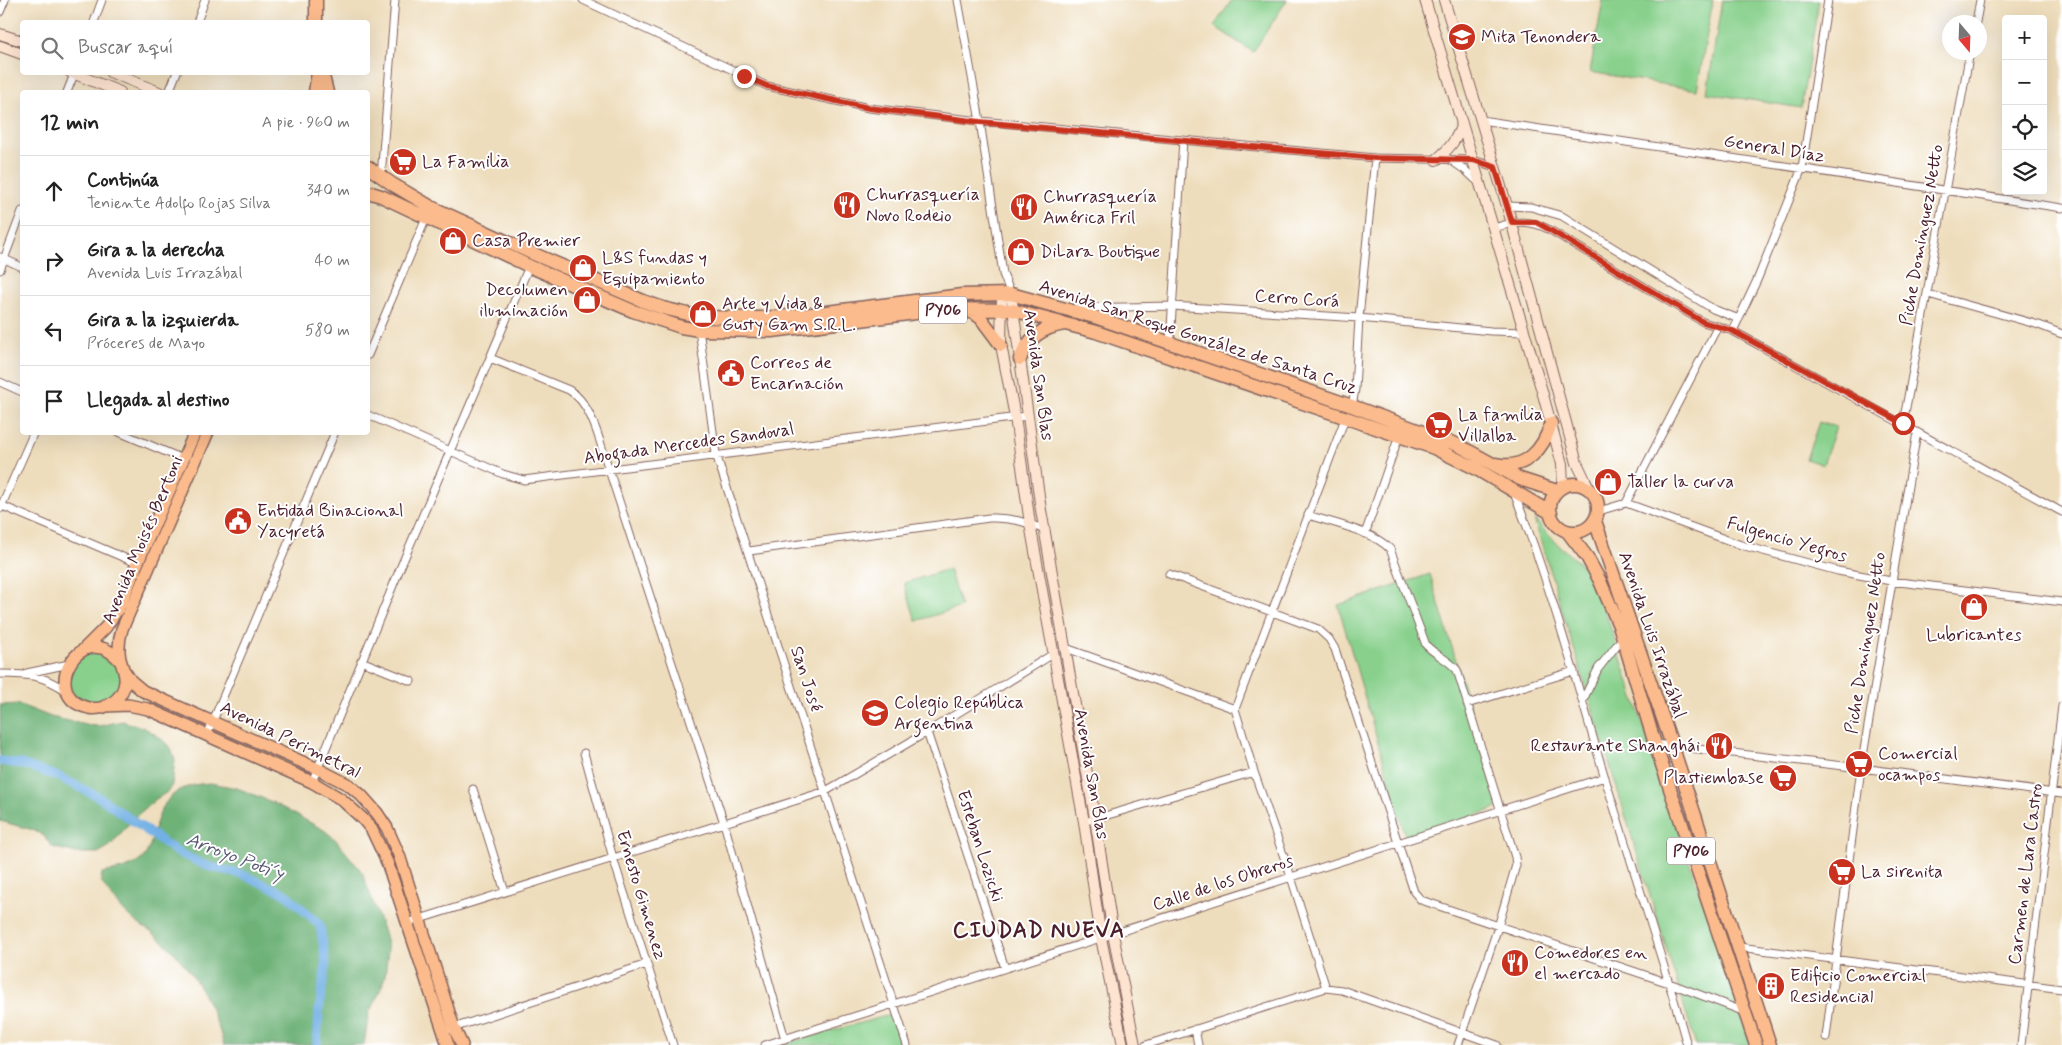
<!DOCTYPE html>
<html lang="es">
<head>
<meta charset="utf-8">
<style>
  body { margin:0; font-family:Mynerve,sans-serif; background:#f6f6f6; color:#222 }
  .controls { position:absolute; right:15px; top:15px; display:grid; overflow:hidden; border-radius:5px; box-shadow:0 5px 20px #0002 }
  .controls button { width:45px; height:45px; display:grid; place-items:center; padding:0; border:0; border-bottom:1px solid #e0e0e0; background:#fff; color:#222; font:25px sans-serif }
  .compass { position:absolute; left:1942px; top:15px; width:45px; height:45px; border-radius:50%; background:#fff; box-shadow:0 5px 20px #0002; rotate:161deg }
  .stop { position:absolute; width:15px; height:15px; margin:-11px; border:4px solid #c8321e; border-radius:50%; background:#fff }
  .stop.end { background:#c8321e; border-color:#fff; box-shadow:0 1px 5px #0008 }
  .list { margin:0; padding:0; list-style:none }
  h2 { display:flex; justify-content:space-between; align-items:center; height:65px; margin:0; padding:0 20px; font-size:21px }
  h2 small { font-size:16px; font-weight:400; color:#767676 }
  .list li { display:grid; grid-template-columns:32px 1fr auto; gap:15px; align-items:center; box-sizing:border-box; height:70px; padding:0 20px; border-top:1px solid #e0e0e0 }
  .list b { display:block; font-size:19px; white-space:nowrap }
  .list p { margin:0; font-size:16px; white-space:nowrap; color:#767676 }
  .list em { font-size:16px; font-style:normal; color:#767676 }
  .icon { flex:none; width:28px; height:28px; fill:none; stroke:currentColor; stroke-width:2; stroke-linecap:round; stroke-linejoin:round }
  .map { position:relative; flex:none; width:2062px; height:1045px; overflow:hidden }
  .search { position:absolute; background:#fff; box-shadow:0 5px 20px #0002; left:20px; top:20px; width:350px; height:55px; display:flex; align-items:center; gap:12px; box-sizing:border-box; padding:0 18px; border-radius:5px; color:#767676; font-size:19px }
  .panel { position:absolute; background:#fff; box-shadow:0 5px 20px #0002; left:20px; top:90px; width:350px; height:345px; border-radius:5px }
  .map>svg:first-child { display:block }
  .green { fill:#88d08c; stroke:#69785c }
  .forest { fill:#6eb278; stroke:#5c6852 }
  .lines { fill:none; stroke-linecap:round; stroke-linejoin:round }
  .canal { stroke:#72b0e5; stroke-width:9 }
  .street-casing { stroke:#83625e; stroke-width:9 }
  .secondary-casing { stroke:#83625e; stroke-width:12 }
  .primary-casing { stroke:#83625e; stroke-width:14 }
  .highway-casing { stroke:#83625e; stroke-width:15 }
  .street { stroke:#fff; stroke-width:7 }
  .secondary { stroke:#fde4d1; stroke-width:10 }
  .primary { stroke:#fbbb8c; stroke-width:11 }
  .highway { stroke:#fbbb8c; stroke-width:12 }
  .route { stroke:#c8321e; stroke-width:6 }
  .labels { text-anchor:middle; dominant-baseline:central; stroke-width:4; stroke-linejoin:round; paint-order:stroke }
  .shield { fill:#fff; stroke:#80626b; stroke-width:1 }
  .shield-label { font-size:16px; font-weight:bold; fill:#4a1f2b }
  .poi-label { font-size:18px; fill:#4a1f2b; stroke:#fff; text-anchor:start }
  .street-label { font-size:18px; fill:#4a1f2b; stroke:#fff }
  .water-label { font-size:19px; font-style:italic; fill:#5a5975; stroke:#fff }
  .district-label { font-size:22px; font-weight:bold; letter-spacing:1px; fill:#4a1f2b; stroke:#fff }
</style>
</head>
<body>
<div class="map">
<svg width="2062" height="1045" viewBox="0 0 2062 1045">
  <rect width="100%" height="100%" fill="#fff"/>
  <filter id="ink" filterUnits="userSpaceOnUse"><feTurbulence type="fractalNoise" baseFrequency=".02" numOctaves="2"/><feDisplacementMap in="SourceGraphic" scale="10" xChannelSelector="R" yChannelSelector="G"/><feConvolveMatrix kernelMatrix="1 2 1 2 8 2 1 2 1" color-interpolation-filters="sRGB"/></filter>
  <filter id="wash" filterUnits="userSpaceOnUse"><feTurbulence type="fractalNoise" baseFrequency=".0096" numOctaves="4" result="noise"/><feDisplacementMap in="SourceGraphic" scale="20" xChannelSelector="R" yChannelSelector="G"/><feGaussianBlur stdDeviation="1.12" result="paint"/><feColorMatrix in="noise" values="0 0 0 0 0 0 0 0 0 0 0 0 0 0 0 0 0 1.4 0 .05"/><feComposite in="paint" operator="in"/></filter>
  <g filter="url(#wash)">
    <rect width="100%" height="100%" fill="#eeddbc"/>
    <path class="green" d="M1232,0H1287L1253,52L1214,26Z
      M1603,0H1713L1697,90L1590,72Z
      M1722,0H1819L1801,108L1707,93Z
      M1819,422L1836,427L1823,465L1806,459Z
      M1534,519L1554,541L1584,567L1608,620L1751,1045H1696Z
      M949,569L961,607L916,621L904,583Z
      M1430,574L1500,807L1406,839L1338,605Z
      M69 679a26 26 0 1 1 52 0a26 26 0 1 1-52 0Z
      M893,1014L903,1045H780Z"/>
    <path class="forest" d="M18,704L51,717L87,725L99,726L122,721L143,727L158,736L171,748L175,760L172,785L169,791L156,799L133,819L110,846L98,853H76L52,847L44,836L33,830L0,821V705Z
      M211,783L237,788L272,802L324,830L335,839L362,872L385,935L388,950L385,976L381,989L369,1013L364,1045H224C212,1003 190,963 155,935C149,930 142,927 136,922C122,911 110,896 101,881L102,873C115,871 132,868 142,859C148,853 151,843 153,834C162,800 173,785 211,783Z"/>
    <g class="lines">
      <path class="canal" d="M0,761L21,764L59,777L99,797L177,852L207,866L244,875L286,894L320,925L326,964L319,1009L317,1045"/>
    </g>
  </g>
  <g filter="url(#ink)">
    <g class="lines">
      <defs>
        <path id="street" d="M583,0L767,86L869,108L980,121L1375,158L1473,160L1495,167
          M958,0L980,121L1003,274L1011,294
          M0,12L5,0
          M94,22L102,0
          M197,22L205,0
          M1976,22L1980,0
          M67,92L75,72
          M169,92L177,72
          M1481,120L2062,208
          M1449,159L1465,170L1478,182
          M381,177L395,0
          M1507,206L1531,207L1562,216L1713,309L1739,319
          M1494,228C1516,221 1529,219 1550,230L1703,322L1733,331L2062,512
          M0,257L22,267
          M0,270L22,211
          M1928,294L2039,325L2062,334
          M1077,308L1172,306L1359,318L1491,331L1525,332
          M699,329L716,454L907,1045
          M1733,331L1758,278L1802,168L1828,0
          M1170,343L1183,140
          M368,355L427,216
          M490,358L569,390C593,404 600,444 609,470L724,823L785,1039
          M0,382L22,392
          M1352,407L1355,389L1359,318L1375,158
          M368,415L503,474L524,480L1027,416
          M1903,423C1927,300 1947,176 1970,52
          M119,432L185,460
          M1514,493C1551,585 1576,682 1605,778C1632,867 1662,955 1687,1045
          M1626,503L1718,326
          M0,505L139,564
          M0,509L34,432
          M1599,511L1626,503L1741,545L1838,571L1891,581L2062,602
          M1308,515C1332,523 1373,531 1390,549L1426,645C1435,655 1448,659 1457,670L1515,857L1516,865L1498,927L1458,1045
          M1365,534L1399,436
          M749,551L989,518C1010,517 1026,522 1045,530
          M1169,574L1318,629L1329,639L1335,649L1414,892L1421,900L1669,983L1745,1012
          M1066,648L1235,709
          M361,661L411,681
          M27,673L69,664
          M0,674C29,674 44,675 68,692
          M1583,700L1598,669L1623,637
          M1467,704L1574,671
          M927,732L1005,968
          M207,735L335,432
          M1655,744L1861,768L2062,794
          M584,753L613,858L673,1045
          M312,782L399,571L530,264
          M473,789L505,892
          M1091,820L1254,772
          M407,923L826,791L927,732L1053,654
          M1739,947L2062,989
          M1326,988L1291,877L1254,772L1235,709L1346,416
          M450,1029L647,964
          M1195,1029L1198,1045
          M1826,1037L1861,768L1917,432
          M765,1045L1605,777
          M1146,1045L1326,988L1342,990L1497,1045
          M2021,1045L2062,706"/>
        <path id="secondary" d="M1425,0L1542,391L1562,464L1563,486
          M1444,0L1507,206L1577,463L1589,488
          M0,34L22,41
          M0,46L22,54
          M70,72L120,92
          M110,72L159,92
          M1436,160C1449,149 1457,140 1462,123
          M1002,294L1001,345L1015,417L1030,524L1084,822L1101,938L1123,1045
          M1011,294L1041,510L1095,819L1113,934L1135,1045"/>
        <path id="primary" d="M82,651L106,627L121,604L137,564L195,432
          M121,662C82,614 36,697 89,708C106,711 123,699 125,682C126,673 122,667 120,659C118,649 119,639 122,629L208,432
          M125,672L131,681L143,691L318,769L349,785L361,795L377,813L387,828L399,855L454,1028L462,1045
          M105,706L128,705L148,709L312,782L341,799L363,819L372,830L387,862L448,1045"/>
        <path id="highway" d="M316,0V22
          M322,72L327,92
          M315,92L318,72
          M368,167L392,184L431,207L534,254L643,301L663,308L700,317L760,318L803,315L962,295L1011,294L1098,318L1352,406L1458,445L1520,479L1557,491
          M368,192L381,196L529,266L633,311L681,327L699,330L772,331L948,309L1012,310L1096,332L1434,448L1475,468L1551,513
          M966,309L980,317L1001,345
          M1020,359C1028,338 1041,328 1064,324
          M1496,464C1525,471 1544,449 1551,423
          M1550 508a24 24 0 1 1 48 0a24 24 0 1 1-48 0Z
          M1595,521L1672,745L1770,1045
          M1567,531L1587,557L1600,581L1620,628L1655,744L1756,1045"/>
      </defs>
      <use href="#street" class="street-casing"/>
      <use href="#secondary" class="secondary-casing"/>
      <use href="#primary" class="primary-casing"/>
      <use href="#highway" class="highway-casing"/>
      <use href="#street" class="street"/>
      <use href="#secondary" class="secondary"/>
      <use href="#primary" class="primary"/>
      <use href="#highway" class="highway"/>
    </g>
  </g>
  <g class="lines" filter="url(#ink)">
    <path class="route" d="M744,76L767,86L869,108L980,122L1375,158L1473,160L1495,167L1512,222H1536L1550,230L1703,322L1733,331L1903,423"/>
  </g>
  <defs>
    <symbol id="school-disc" viewBox="-11 -11 22 22"><circle r="9.5" fill="#c8321e" stroke="#fff"/><path d="M0-5L7-2L0 1L-7-2ZM-4 1L0 2.5L4 1V4Q0 6-4 4Z" fill="#fff"/></symbol>
    <symbol id="supermarket-disc" viewBox="-11 -11 22 22"><circle r="9.5" fill="#c8321e" stroke="#fff"/><path d="M-6-5.5h2.5l.6 2H6L4.5 2H-2.5L-4.4-4H-6ZM-1.5 3.2a1.3 1.3 0 1 0 .1 0ZM3 3.2a1.3 1.3 0 1 0 .1 0Z" fill="#fff"/></symbol>
    <symbol id="restaurant-disc" viewBox="-11 -11 22 22"><circle r="9.5" fill="#c8321e" stroke="#fff"/><path d="M-5-6h1v4h1v-4h1v4h1v-4h1v5L-1.5 .5V6h-2V.5L-5-1ZM5-6V6H3V1.5H1.5Q1.5-4 5-6Z" fill="#fff"/></symbol>
    <symbol id="shop-disc" viewBox="-11 -11 22 22"><circle r="9.5" fill="#c8321e" stroke="#fff"/><path d="M-5-2.5h2.3a2.7 3.5 0 0 1 5.4 0H5L5.5 6h-11ZM-1.5-2.5h3a1.5 2.3 0 0 0-3 0Z" fill="#fff"/></symbol>
    <symbol id="civic-disc" viewBox="-11 -11 22 22"><circle r="9.5" fill="#c8321e" stroke="#fff"/><path d="M-.6-6.5H3V-4.5H.6V-3L4-1V1h2V6H-6V1h2V-1L-.6-3ZM-1.2 2.5V6h2.4V2.5Z" fill="#fff"/></symbol>
    <symbol id="building-disc" viewBox="-11 -11 22 22"><circle r="9.5" fill="#c8321e" stroke="#fff"/><path d="M-4-6H4V6H1V3H-1V6H-4ZM-2.5-4.3h1.7v1.8h-1.7ZM.8-4.3h1.7v1.8H.8ZM-2.5-1h1.7V.8h-1.7ZM.8-1h1.7V.8H.8Z" fill="#fff"/></symbol>
  </defs>
  <g fill-rule="evenodd">
    <use href="#school-disc" x="1446" y="21" width="32" height="32"/>
    <use href="#supermarket-disc" x="387" y="146" width="32" height="32"/>
    <use href="#restaurant-disc" x="831" y="189" width="32" height="32"/>
    <use href="#restaurant-disc" x="1008" y="191" width="32" height="32"/>
    <use href="#shop-disc" x="437" y="225" width="32" height="32"/>
    <use href="#shop-disc" x="1005" y="236" width="32" height="32"/>
    <use href="#shop-disc" x="567" y="252" width="32" height="32"/>
    <use href="#shop-disc" x="571" y="284" width="32" height="32"/>
    <use href="#shop-disc" x="687" y="298" width="32" height="32"/>
    <use href="#civic-disc" x="715" y="357" width="32" height="32"/>
    <use href="#supermarket-disc" x="1423" y="409" width="32" height="32"/>
    <use href="#shop-disc" x="1592" y="466" width="32" height="32"/>
    <use href="#civic-disc" x="222" y="505" width="32" height="32"/>
    <use href="#shop-disc" x="1958" y="591" width="32" height="32"/>
    <use href="#school-disc" x="859" y="697" width="32" height="32"/>
    <use href="#restaurant-disc" x="1703" y="730" width="32" height="32"/>
    <use href="#supermarket-disc" x="1843" y="748" width="32" height="32"/>
    <use href="#supermarket-disc" x="1767" y="762" width="32" height="32"/>
    <use href="#supermarket-disc" x="1826" y="856" width="32" height="32"/>
    <use href="#restaurant-disc" x="1499" y="947" width="32" height="32"/>
    <use href="#building-disc" x="1755" y="970" width="32" height="32"/>
  </g>
  <g class="labels">
    <g class="shield">
      <rect x="919" y="296.5" width="48" height="27" rx="4"/>
      <rect x="1667" y="837.5" width="48" height="27" rx="4"/>
    </g>
    <g class="shield-label">
      <text x="943" y="310">PY06</text>
      <text x="1691" y="851">PY06</text>
    </g>
    <g class="poi-label">
      <text x="1481" y="37">Mita Tenondera</text>
      <text x="422" y="162">La Familia</text>
      <text x="866" y="195">Churrasquería<tspan x="866" dy="21">Novo Rodeio</tspan></text>
      <text x="1043" y="197">Churrasquería<tspan x="1043" dy="21">América Fril</tspan></text>
      <text x="472" y="241">Casa Premier</text>
      <text x="1040" y="252">DiLara Boutique</text>
      <text x="602" y="258">L&amp;S fundas y<tspan x="602" dy="21">Equipamiento</tspan></text>
      <text x="568" y="290" text-anchor="end">Decolumen<tspan x="568" dy="21">iluminación</tspan></text>
      <text x="722" y="304">Arte y Vida &amp;<tspan x="722" dy="21">Gusty Gam S.R.L.</tspan></text>
      <text x="750" y="363">Correos de<tspan x="750" dy="21">Encarnación</tspan></text>
      <text x="1458" y="415">La familia<tspan x="1458" dy="21">Villalba</tspan></text>
      <text x="1627" y="482">Taller la curva</text>
      <text x="257" y="511">Entidad Binacional<tspan x="257" dy="21">Yacyretá</tspan></text>
      <text x="1974" y="635" text-anchor="middle">Lubricantes</text>
      <text x="894" y="703">Colegio República<tspan x="894" dy="21">Argentina</tspan></text>
      <text x="1700" y="746" text-anchor="end">Restaurante Shanghái</text>
      <text x="1878" y="754">Comercial<tspan x="1878" dy="21">ocampos</tspan></text>
      <text x="1764" y="778" text-anchor="end">Plastiembase</text>
      <text x="1861" y="872">La sirenita</text>
      <text x="1534" y="953">Comedores en<tspan x="1534" dy="21">el mercado</tspan></text>
      <text x="1790" y="976">Edificio Comercial<tspan x="1790" dy="21">Residencial</tspan></text>
    </g>
    <g class="street-label">
      <text transform="translate(1774 149) rotate(9)">General Díaz</text>
      <text transform="translate(1922 235) rotate(-80)">Piche Dominguez Netto</text>
      <text transform="translate(1297 299) rotate(4)">Cerro Corá</text>
      <text transform="translate(1198 337) rotate(18)">Avenida San Roque González de Santa Cruz</text>
      <text transform="translate(1038 375) rotate(82)">Avenida San Blas</text>
      <text transform="translate(689 444) rotate(-8)">Abogada Mercedes Sandoval</text>
      <text transform="translate(143 540) rotate(-67)">Avenida Moisés Bertoni</text>
      <text transform="translate(1787 540) rotate(16)">Fulgencio Yegros</text>
      <text transform="translate(1652 635) rotate(71)">Avenida Luis Irrazábal</text>
      <text transform="translate(1866 643) rotate(-81)">Piche Dominguez Netto</text>
      <text transform="translate(806 679) rotate(72)">San José</text>
      <text transform="translate(290 740) rotate(26)">Avenida Perimetral</text>
      <text transform="translate(1091 774) rotate(80)">Avenida San Blas</text>
      <text transform="translate(980 846) rotate(72)">Esteban Lozicki</text>
      <text transform="translate(2026 874) rotate(-83)">Carmen de Lara Castro</text>
      <text transform="translate(1223 883) rotate(-18)">Calle de los Obreros</text>
      <text transform="translate(641 895) rotate(73)">Ernesto Gimenez</text>
    </g>
    <g class="water-label">
      <text transform="translate(235 857) rotate(21)">Arroyo Poti´y</text>
    </g>
    <g class="district-label">
      <text x="1039" y="931">CIUDAD NUEVA</text>
    </g>
  </g>
</svg>
<div class="controls">
<button>+</button>
<button>−</button>
<button><svg class="icon" aria-label="locate" viewBox="0 0 24 24"><circle cx="12" cy="12" r="6"/><path d="M12 2v4M12 18v4M2 12h4M18 12h4"/></svg></button>
<button><svg class="icon" aria-label="layers" viewBox="0 0 24 24"><path d="M12 4l9 5-9 5-9-5zM3 14l9 5 9-5"/></svg></button>
</div>
<svg class="compass" viewBox="-18 -18 36 36"><path d="M0-13l5 13h-10z" fill="#e53935"/><path d="M0 13l5-13h-10z" fill="#767676"/></svg>
<div class="stop" style="left:1903px;top:423px"></div>
<div class="stop end" style="left:744px;top:76px"></div>
<div class="search"><svg class="icon" aria-label="search" viewBox="0 0 24 24"><circle cx="10" cy="10" r="6"/><path d="M15 15l6 6"/></svg>Buscar aquí</div>
<section class="panel">
<h2>12 min<small>A pie · 960 m</small></h2>
<ul class="list">
<li><svg class="icon" aria-label="ahead" viewBox="0 0 24 24"><path d="M12 20V5M6 11l6-6 6 6"/></svg><div><b>Continúa</b><p>Teniente Adolfo Rojas Silva</p></div><em>340 m</em></li>
<li><svg class="icon" aria-label="right" viewBox="0 0 24 24"><path d="M7 20v-9h11M14 6l5 5-5 5"/></svg><div><b>Gira a la derecha</b><p>Avenida Luis Irrazábal</p></div><em>40 m</em></li>
<li><svg class="icon" aria-label="left" viewBox="0 0 24 24"><path d="M17 20v-9H6M10 6l-5 5 5 5"/></svg><div><b>Gira a la izquierda</b><p>Próceres de Mayo</p></div><em>580 m</em></li>
<li><svg class="icon" aria-label="arrive" viewBox="0 0 24 24"><path d="M6 21V4h12l-3 4 3 4H6"/></svg><div><b>Llegada al destino</b></div></li>
</ul>
</section>
</div>
</body>
</html>
